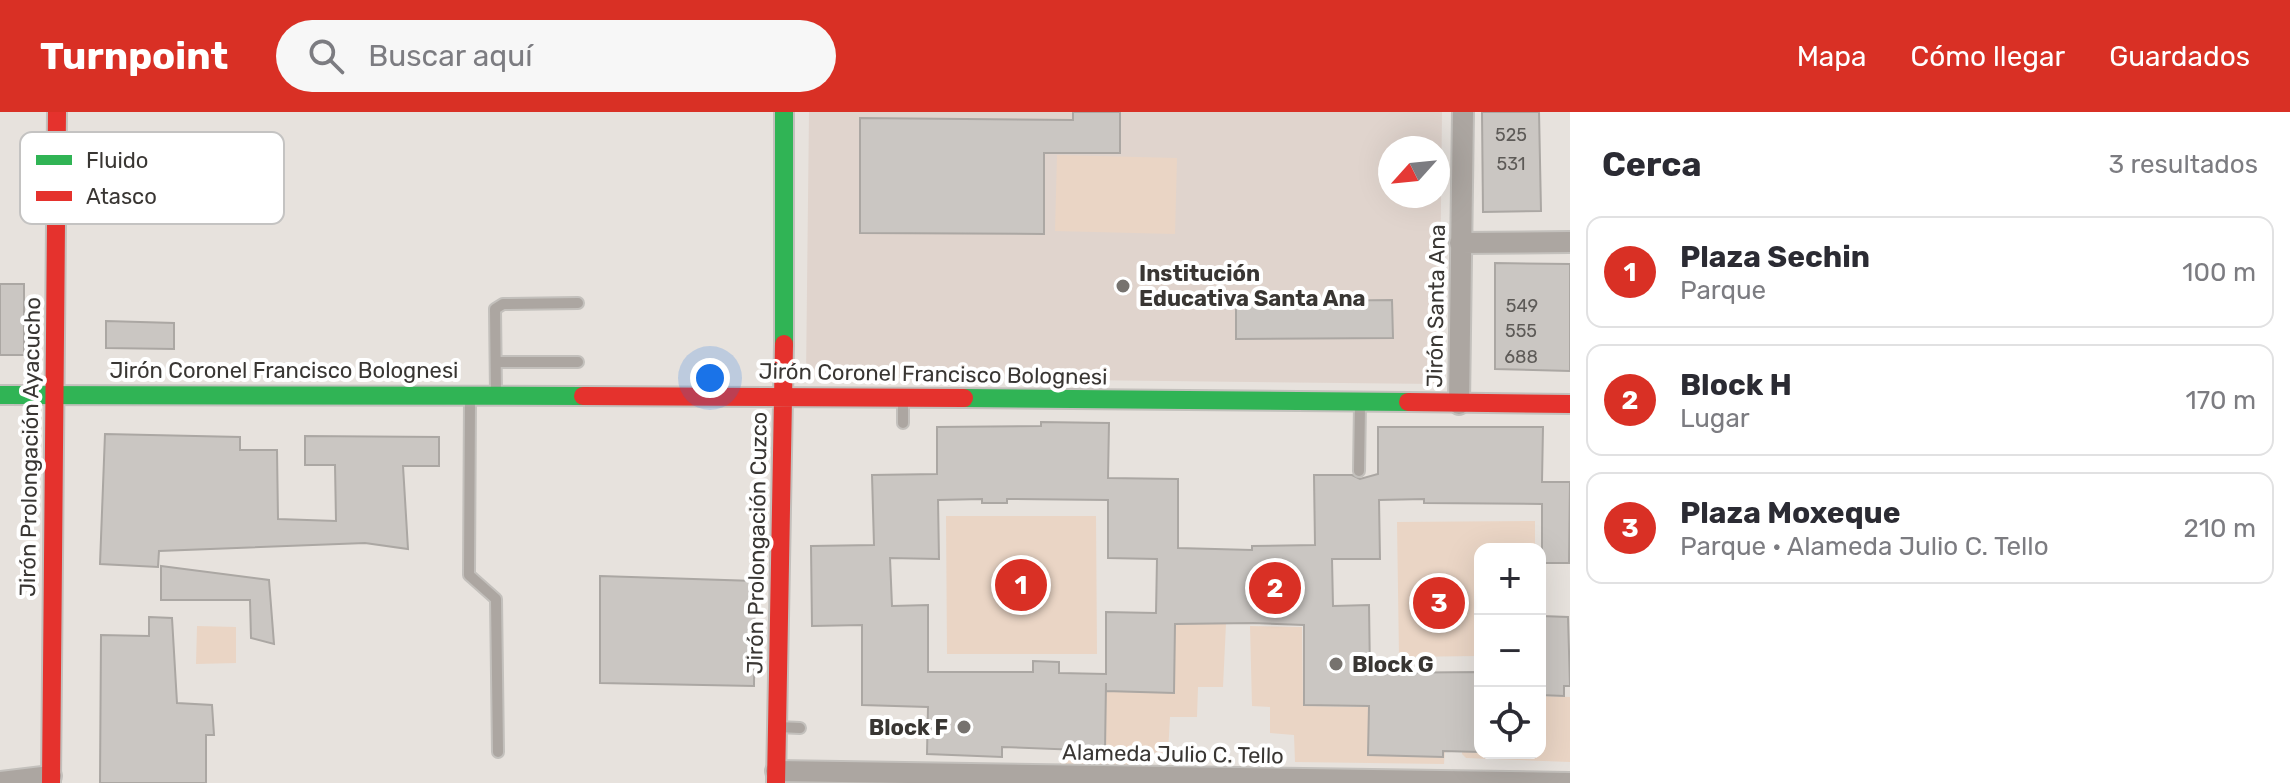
<!DOCTYPE html>
<html lang="es">
<head>
<meta charset="utf-8">
<style>
  body { margin:0; font-family:Rubik,sans-serif; background:#f7f7f7; color:#2b2b33 }
  .controls { position:absolute; right:24px; bottom:24px; display:grid; overflow:hidden; border-radius:16px; box-shadow:0 8px 32px #0002 }
  .controls button { width:72px; height:72px; display:grid; place-items:center; padding:0; border:0; border-bottom:2px solid #e1e1e2; background:#fff; color:#2b2b33; font:40px sans-serif }
  .compass { position:absolute; left:1378px; top:24px; width:72px; height:72px; border-radius:50%; background:#fff; box-shadow:0 8px 32px #0002; rotate:243deg }
  .you { position:absolute; left:710px; top:266px; width:28px; height:28px; margin:-20px; border:6px solid #fff; border-radius:50%; background:#1a73e8; box-shadow:0 0 0 12px #1a73e833 }
  .badge { display:grid; place-items:center; width:52px; height:52px; border-radius:50%; background:#d93025; color:#fff; font-size:26px; font-weight:700 }
  .pin { position:absolute; translate:-50% -50%; border:4px solid #fff; box-shadow:0 2px 8px #0006 }
  .list { margin:0; padding:0; list-style:none }
  h2 { display:flex; justify-content:space-between; align-items:center; height:104px; margin:0; padding:0 32px; font-size:34px }
  h2 small { font-size:26px; font-weight:400; color:#7c7c81 }
  .list li { display:grid; grid-template-columns:52px 1fr auto; gap:24px; align-items:center; box-sizing:border-box; height:112px; margin:0 16px 16px; padding:0 16px; border:2px solid #e1e1e2; border-radius:16px }
  .list b { display:block; font-size:30px; white-space:nowrap }
  .list p { margin:0; font-size:26px; white-space:nowrap; color:#7c7c81 }
  .list em { font-size:26px; font-style:normal; color:#7c7c81 }
  .icon { flex:none; width:44px; height:44px; fill:none; stroke:currentColor; stroke-width:2; stroke-linecap:round; stroke-linejoin:round }
  .map { position:relative; flex:none; width:1570px; height:671px; overflow:hidden }
  header { display:flex; align-items:center; gap:48px; box-sizing:border-box; height:112px; padding:0 40px; background:#d93025; color:#fff }
  header strong { font-size:38px }
  nav { display:flex; gap:44px; margin-inline-start:auto; font-size:28px }
  .search { width:560px; height:72px; background:#f7f7f7; display:flex; align-items:center; gap:20px; box-sizing:border-box; padding:0 28px; border-radius:44px; color:#7c7c81; font-size:30px }
  main { display:flex }
  aside { flex:1; background:#fff }
  .map>svg:first-child { display:block }
  .built { fill:#e0d4cd; fill-rule:evenodd }
  .green { fill:#ead5c5 }
  .building { fill:#cac6c2; stroke:#aba7a3; stroke-width:2; fill-rule:evenodd }
  .lines { fill:none; stroke-linecap:round; stroke-linejoin:round }
  .lane-casing { stroke:#c3c0bc; stroke-width:14 }
  .street-casing { stroke:#c3c0bc; stroke-width:24 }
  .fast-casing { stroke:#c3c0bc; stroke-width:22 }
  .jam-casing { stroke:#c3c0bc; stroke-width:22 }
  .lane { stroke:#aca6a1; stroke-width:10 }
  .street { stroke:#aca6a1; stroke-width:20 }
  .fast { stroke:#30b455; stroke-width:18 }
  .jam { stroke:#e5322d; stroke-width:18 }
  .poi-dot { fill:#76726e; stroke:#fff; stroke-width:3 }
  .labels { text-anchor:middle; dominant-baseline:central; stroke-width:8; stroke-linejoin:round; paint-order:stroke }
  .number-label { font-size:18px; fill:#5d5a57 }
  .poi-label { font-size:22px; font-weight:bold; fill:#393633; stroke:#fff; text-anchor:start }
  .street-label { font-size:22px; fill:#393633; stroke:#fff }
  .key { fill:#fff; stroke:#c4c3c2; stroke-width:2 }
  .key-label { font-size:22px; fill:#393633 }
</style>
</head>
<body>
<header>
<strong>Turnpoint</strong>
<div class="search"><svg class="icon" aria-label="search" viewBox="0 0 24 24"><circle cx="10" cy="10" r="6"/><path d="M15 15l6 6"/></svg>Buscar aquí</div>
<nav><a>Mapa</a><a>Cómo llegar</a><a>Guardados</a></nav>
</header>
<main>
<div class="map">
<svg width="1570" height="671" viewBox="0 0 1570 671">
  <rect width="100%" height="100%" fill="#e7e2dd"/>
  <path class="built" d="M809,0H1442L1439,272L806,265ZM1390,36H1438V84H1390Z"/>
  <path class="green" d="M1057,43L1177,46L1175,122L1055,119Z
    M946,404H1096L1097,542H947Z
    M1535,409V437H1480V544L1399,545L1397,410Z
    M1175,512H1226L1223,575H1198L1197,605H1170L1168,641L1136,640L1135,655L1060,656L1061,639L1105,638L1106,579L1174,581Z
    M197,514L236,515V551L196,552Z
    M1250,514L1302,515L1303,594L1368,595V643L1443,645L1446,622L1444,652L1295,650L1294,623L1270,621V595L1252,594Z
    M1541,584L1570,585V650L1466,646L1462,642V632L1466,640L1539,643Z"/>
  <path class="building" d="M1073,0H1120V41H1044V122L860,121V6L1073,8Z
    M1482,0H1539L1541,99L1483,100Z
    M1495,151L1570,152V259L1495,257Z
    M0,172H24V243H0Z
    M1392,188L1393,226L1236,227V190Z
    M106,209L174,211V237L106,236Z
    M1041,310L1109,311L1108,366L1178,367V436L1252,438V434L1315,433L1314,363H1352L1360,367L1378,362V315H1543L1542,370H1570L1569,451H1542V392L1424,391V387L1379,388L1380,447H1332L1333,494L1369,493L1370,561L1480,560V640L1443,639V645L1368,643L1369,594L1304,593V513L1253,511L1175,512L1174,581L1106,579V571L1105,639L1002,635V645L927,642L928,595L862,593V513L812,514L811,434L874,433L872,363L937,362V315L1041,314ZM982,387V391H1007V387L1108,388V446L1157,447L1156,501L1106,500V562L1059,561V550L1033,549V560H928V493L892,494L890,446L939,447L938,388Z
    M105,322L240,325V338H277L278,407L336,409L335,353H305V324L439,325V354H403L408,437L365,431L159,439L158,455L100,452Z
    M161,454L269,468L274,532L251,526L250,488H161Z
    M600,464L755,469L754,574L600,571Z
    M1541,504L1568,505L1570,574H1564V584L1540,583Z
    M149,505L172,506L177,591L212,593L214,623H206V671H100L101,523L149,524Z"/>
  <g class="lines">
    <defs>
      <path id="lane" d="M496,250H578
        M496,282L495,197L503,192L578,191
        M470,287L469,463L496,487L498,640
        M903,289V311
        M1359,359L1360,292
        M778,615L800,616"/>
      <path id="street" d="M1460,131L1570,130
        M1459,292L1463,0
        M776,659L1570,671
        M0,670L51,664"/>
      <path id="fast" d="M784,0V232
        M0,283L583,284
        M964,286L1408,290"/>
      <path id="jam" d="M583,284L964,286
        M1408,290L1570,292
        M51,671L57,0
        M776,671L784,232"/>
    </defs>
    <use href="#lane" class="lane-casing"/>
    <use href="#street" class="street-casing"/>
    <use href="#fast" class="fast-casing"/>
    <use href="#jam" class="jam-casing"/>
    <use href="#lane" class="lane"/>
    <use href="#street" class="street"/>
    <use href="#fast" class="fast"/>
    <use href="#jam" class="jam"/>
  </g>
  <g class="poi-dot">
    <circle cx="1123" cy="174" r="8"/>
    <circle cx="1336" cy="552" r="8"/>
    <circle cx="964" cy="615" r="8"/>
  </g>
  <g class="labels">
    <g class="number-label">
      <text x="1511" y="23">525</text>
      <text x="1511" y="52">531</text>
      <text x="1522" y="194">549</text>
      <text x="1521" y="219">555</text>
      <text x="1521" y="245">688</text>
    </g>
    <g class="poi-label">
      <text x="1139" y="161">Institución<tspan x="1139" dy="25">Educativa Santa Ana</tspan></text>
      <text x="1352" y="552">Block G</text>
      <text x="948" y="615" text-anchor="end">Block F</text>
    </g>
    <g class="street-label">
      <text transform="translate(1436 194) rotate(-89)">Jirón Santa Ana</text>
      <text x="284" y="258">Jirón Coronel Francisco Bolognesi</text>
      <text transform="translate(933 262) rotate(1)">Jirón Coronel Francisco Bolognesi</text>
      <text transform="translate(30 335) rotate(-89)">Jirón Prolongación Ayacucho</text>
      <text transform="translate(757 431) rotate(-89)">Jirón Prolongación Cuzco</text>
      <text transform="translate(1173 642) rotate(1)">Alameda Julio C. Tello</text>
    </g>
  </g>
  <rect x="20" y="20" width="264" height="92" rx="12" class="key"/>
  <rect x="36" y="43" width="36" height="10" fill="#30b455"/>
  <rect x="36" y="79" width="36" height="10" fill="#e5322d"/>
  <g class="key-label">
    <text x="86" y="56">Fluido</text>
    <text x="86" y="92">Atasco</text>
  </g>
</svg>
<div class="controls">
<button>+</button>
<button>−</button>
<button><svg class="icon" aria-label="locate" viewBox="0 0 24 24"><circle cx="12" cy="12" r="6"/><path d="M12 2v4M12 18v4M2 12h4M18 12h4"/></svg></button>
</div>
<svg class="compass" viewBox="-18 -18 36 36"><path d="M0-13l5 13h-10z" fill="#e53935"/><path d="M0 13l5-13h-10z" fill="#7c7c81"/></svg>
<div class="you"></div>
<div class="pin badge" style="left:1021px;top:473px">1</div>
<div class="pin badge" style="left:1275px;top:476px">2</div>
<div class="pin badge" style="left:1439px;top:491px">3</div>
</div>
<aside>
<h2>Cerca<small>3 resultados</small></h2>
<ul class="list">
<li><span class="badge">1</span><div><b>Plaza Sechin</b><p>Parque</p></div><em>100 m</em></li>
<li><span class="badge">2</span><div><b>Block H</b><p>Lugar</p></div><em>170 m</em></li>
<li><span class="badge">3</span><div><b>Plaza Moxeque</b><p>Parque · Alameda Julio C. Tello</p></div><em>210 m</em></li>
</ul>
</aside>
</main>
</body>
</html>
